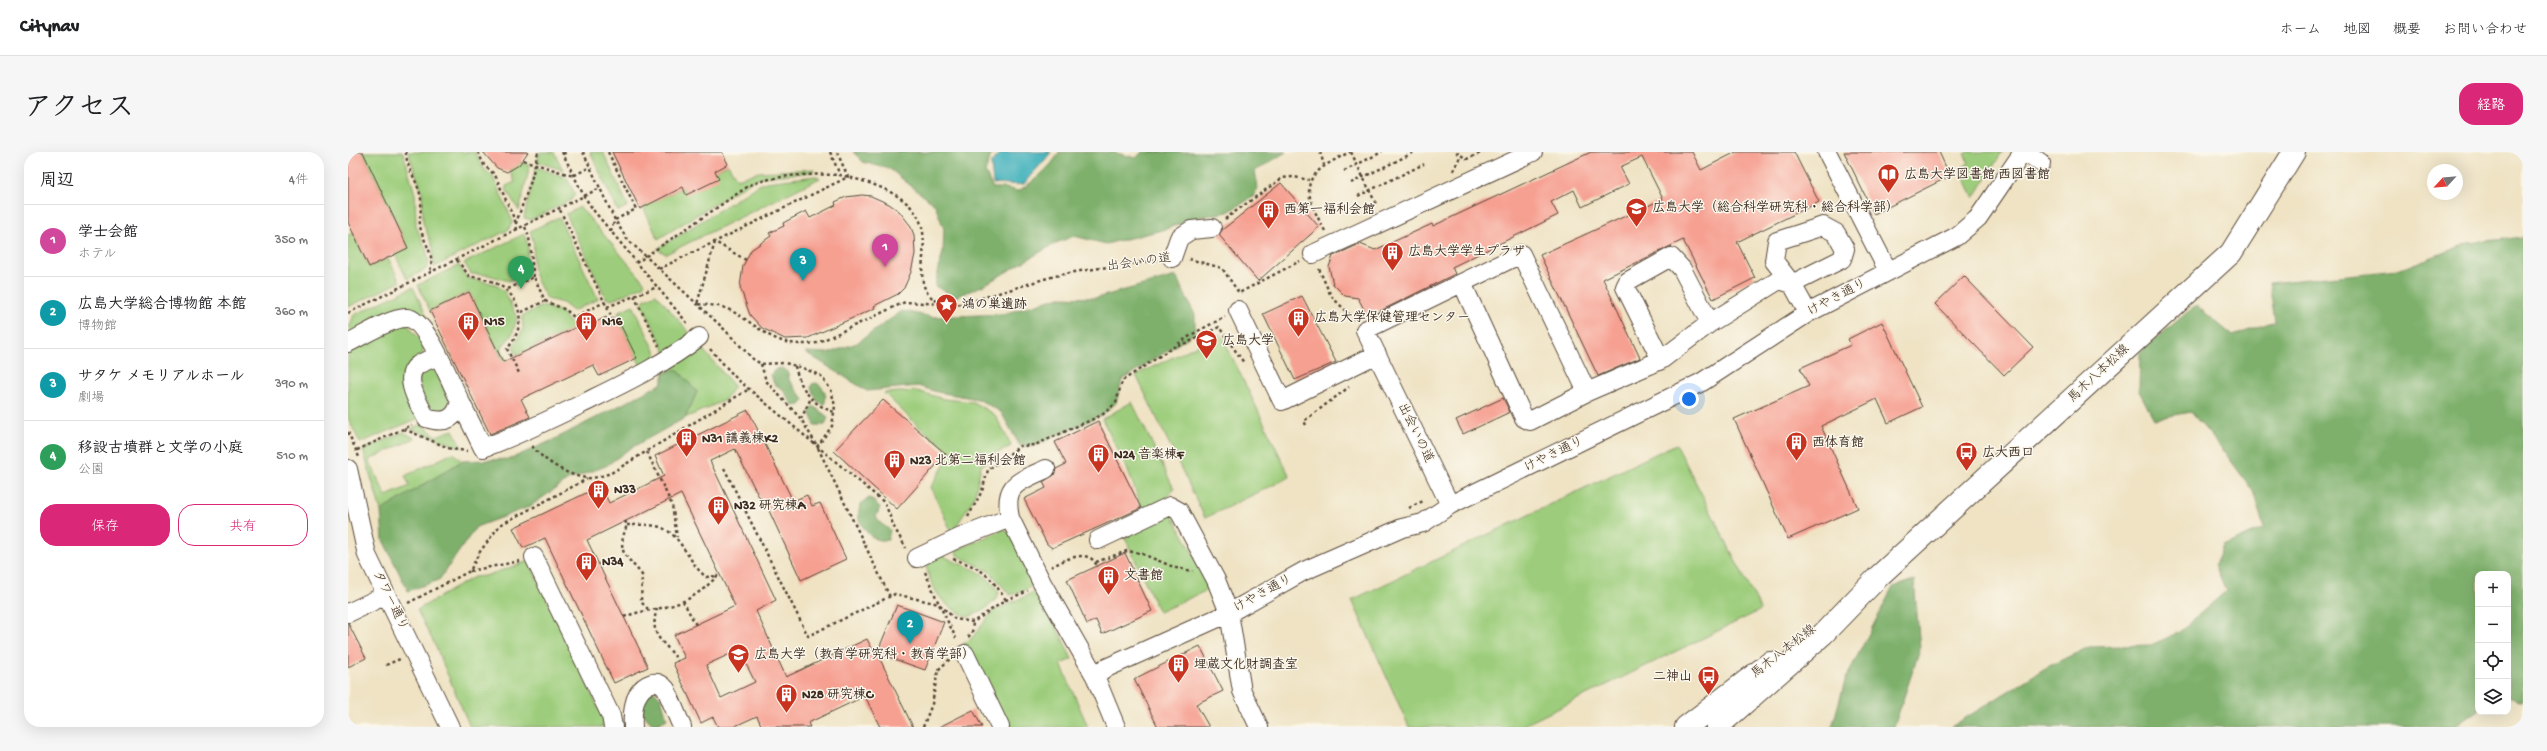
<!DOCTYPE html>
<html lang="ja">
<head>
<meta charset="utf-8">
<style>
  body { margin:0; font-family:"Gochi Hand","Klee One",sans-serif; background:#f6f6f6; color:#202124 }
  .controls { position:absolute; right:12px; bottom:12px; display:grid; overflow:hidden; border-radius:8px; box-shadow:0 4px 16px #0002 }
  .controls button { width:36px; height:36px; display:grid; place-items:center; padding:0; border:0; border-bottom:1px solid #e0e0e0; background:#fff; color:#202124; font:20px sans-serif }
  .compass { position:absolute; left:2079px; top:12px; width:36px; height:36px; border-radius:50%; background:#fff; box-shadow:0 4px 16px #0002; rotate:244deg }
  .you { position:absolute; left:1341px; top:247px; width:14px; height:14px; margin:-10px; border:3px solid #fff; border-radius:50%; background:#1a73e8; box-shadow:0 0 0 6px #1a73e833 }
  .badge { display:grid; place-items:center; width:26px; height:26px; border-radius:50%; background:#db2777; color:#fff; font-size:13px; font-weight:700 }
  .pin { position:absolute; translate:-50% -33px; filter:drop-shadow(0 1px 2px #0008) }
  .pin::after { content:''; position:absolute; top:21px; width:14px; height:12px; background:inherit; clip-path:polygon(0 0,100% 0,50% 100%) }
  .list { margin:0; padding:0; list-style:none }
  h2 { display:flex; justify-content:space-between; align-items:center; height:52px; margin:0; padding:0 16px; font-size:17px }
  h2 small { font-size:13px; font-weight:400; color:#757577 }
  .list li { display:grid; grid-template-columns:26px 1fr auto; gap:12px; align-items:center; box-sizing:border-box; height:72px; padding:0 16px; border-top:1px solid #e0e0e0 }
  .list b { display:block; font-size:15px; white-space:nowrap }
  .list p { margin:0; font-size:13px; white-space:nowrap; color:#757577 }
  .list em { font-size:13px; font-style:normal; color:#757577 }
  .actions { display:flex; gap:8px; padding:12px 16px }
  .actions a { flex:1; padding:9px 0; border:1px solid #db2777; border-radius:16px; text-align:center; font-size:14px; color:#db2777 }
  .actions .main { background:#db2777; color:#fff }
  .icon { flex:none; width:22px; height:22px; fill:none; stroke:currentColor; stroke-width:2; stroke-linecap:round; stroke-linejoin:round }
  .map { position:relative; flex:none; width:2175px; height:575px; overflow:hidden; border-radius:16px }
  header { display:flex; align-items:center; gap:24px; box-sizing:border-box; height:56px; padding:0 20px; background:#fff; border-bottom:1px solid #e0e0e0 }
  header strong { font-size:19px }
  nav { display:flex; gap:22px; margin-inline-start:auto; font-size:14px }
  .intro { display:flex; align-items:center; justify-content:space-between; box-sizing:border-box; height:96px; padding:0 24px }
  h1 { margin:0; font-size:28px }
  .button { padding:10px 18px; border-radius:16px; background:#db2777; color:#fff; font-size:14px; font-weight:700 }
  main { display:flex; gap:24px; padding:0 24px }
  aside { flex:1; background:#fff; border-radius:16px; box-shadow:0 4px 16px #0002 }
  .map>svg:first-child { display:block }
  .green { fill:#9dcd7c; stroke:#6c7c4d }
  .forest { fill:#7eb06c; stroke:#5c6d45 }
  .water { fill:#44b3bd; stroke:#406e6e }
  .building { fill:#f6a092; fill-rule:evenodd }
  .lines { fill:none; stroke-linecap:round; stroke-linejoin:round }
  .minor-casing { stroke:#564637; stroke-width:20 }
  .major-casing { stroke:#564637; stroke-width:24 }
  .path { stroke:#564637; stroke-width:2.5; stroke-dasharray:3 3; stroke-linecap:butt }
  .minor { stroke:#fff; stroke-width:18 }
  .major { stroke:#fff; stroke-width:22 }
  .labels { text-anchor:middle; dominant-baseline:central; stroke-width:3; stroke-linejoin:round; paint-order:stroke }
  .poi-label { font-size:13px; font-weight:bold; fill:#3b2a1e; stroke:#fbf7ec; text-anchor:start }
  .street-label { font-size:13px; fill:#3b2a1e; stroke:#fbf7ec }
</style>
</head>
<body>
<header>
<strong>Citynav</strong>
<nav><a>ホーム</a><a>地図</a><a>概要</a><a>お問い合わせ</a></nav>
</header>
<div class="intro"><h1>アクセス</h1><a class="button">経路</a></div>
<main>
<aside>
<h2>周辺<small>4件</small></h2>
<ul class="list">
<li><span class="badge" style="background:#d1479c">1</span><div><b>学士会館</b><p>ホテル</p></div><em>350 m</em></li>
<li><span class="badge" style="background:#0f9aa8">2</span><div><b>広島大学総合博物館 本館</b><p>博物館</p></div><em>360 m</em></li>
<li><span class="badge" style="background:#0f9aa8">3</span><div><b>サタケ メモリアルホール</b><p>劇場</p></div><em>390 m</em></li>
<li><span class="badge" style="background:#2e9e5b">4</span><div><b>移設古墳群と文学の小庭</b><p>公園</p></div><em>510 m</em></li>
</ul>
<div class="actions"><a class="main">保存</a><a>共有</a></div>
</aside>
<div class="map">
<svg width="2175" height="575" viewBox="0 0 2175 575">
  <rect width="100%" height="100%" fill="#fbf7ec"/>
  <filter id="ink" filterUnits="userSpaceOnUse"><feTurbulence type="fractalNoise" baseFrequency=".025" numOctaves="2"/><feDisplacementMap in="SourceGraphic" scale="8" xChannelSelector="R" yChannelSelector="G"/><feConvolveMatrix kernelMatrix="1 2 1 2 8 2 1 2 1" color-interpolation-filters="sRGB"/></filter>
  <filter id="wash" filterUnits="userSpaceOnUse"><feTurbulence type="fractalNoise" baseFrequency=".012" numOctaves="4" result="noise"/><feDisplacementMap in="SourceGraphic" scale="16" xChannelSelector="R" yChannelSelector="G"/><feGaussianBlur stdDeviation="0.9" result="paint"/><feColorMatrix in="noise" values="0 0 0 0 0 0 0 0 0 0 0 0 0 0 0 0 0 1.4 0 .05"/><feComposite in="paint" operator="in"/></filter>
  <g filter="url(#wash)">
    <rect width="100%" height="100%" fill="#efe3c4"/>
    <path class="green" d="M15,0H55L67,42L68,74L78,97L81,112L78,117L59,127L47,102L60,96Z
      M60,0H127L135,16L145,25L165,70L160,78L86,115L85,96L75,71L74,40Z
      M192,0H206L215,18L189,10Z
      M242,0H255L280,54L270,59Z
      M1620,0H1654L1626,46L1612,17L1621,11L1616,2Z
      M173,10L182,13L171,59L158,37V34L167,30L162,19Z
      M380,12L389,27L411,20L466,17L465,20L415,25L402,30L310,87L295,55L335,35L338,42L367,19Z
      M188,15L219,26L227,42L223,48L183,68L176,66Z
      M468,24L472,26L318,102L309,97L411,33L418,30Z
      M232,55L297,131L295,134L264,148L258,146L218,62Z
      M211,65L250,147L225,159L215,151L199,147C193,136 184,123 185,109C185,95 188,95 182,79Z
      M5,81L21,115L40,106L52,130L0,155V83Z
      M176,82L180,93L179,120L161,129L140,123L123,122L116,111Z
      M111,113L119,126L147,132L157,140L169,166L164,183L152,197L166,224L163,225L121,140L82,159L70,133Z
      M65,135L90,188L78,168L3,184L1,176L6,163Z
      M308,142L345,185L319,203L294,152L297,147Z
      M285,153L311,207L294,216L271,170L274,169L270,160Z
      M194,154L212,159L227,176L169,203L165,195L175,178L174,164Z
      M52,172H59L76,192L74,205L64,211L71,266L12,291L0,266V198Z
      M873,182L942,325L857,366L788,223Z
      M351,193L386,234L377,248L337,266L349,240L329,217L316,222L314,215Z
      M84,217L89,222L102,250L95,260C78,260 71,238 71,223Z
      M569,239L596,247L625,250L647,263L662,291L663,294L653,299L633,314L626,346L604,381L583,335L603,302L601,298L570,274L536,241Z
      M784,250L826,337L812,355L796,361L778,314L754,267Z
      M73,272L88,284L105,278L114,296L63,277Z
      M55,280L67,286L21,308L38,344L62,334L57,324L105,301L114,309L33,359L15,298Z
      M1328,292L1413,458L1172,575H1061L1004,448Z
      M822,359L864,436L811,460L777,386L778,380Z
      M657,377L664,383L688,432L673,440L662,443L642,420L609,403L608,398Z
      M594,403C621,419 631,412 651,440C648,452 632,461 620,465C595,454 585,441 578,414L587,406Z
      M181,409L256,568L255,575H122L87,493L69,458L126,425L137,424Z
      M691,438L724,507L713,512L740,575H655L615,492L623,487L645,459Z"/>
    <path class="forest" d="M505,0H644L637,20L645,36H657L670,39C683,32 705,14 711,0H764L788,6L794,0H938L907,19L910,36L905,45L880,60L846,66L818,77L758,92L726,84L708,91L636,133L608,145L587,134L595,99L596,77L587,53L542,17L515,10Z
      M2175,85V549L2160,544V422H2130V558L2106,575H1603L1699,515L1741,495L1803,493L1830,481L1878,439L1867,413L1875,394L1916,376L1905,339L1875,298L1843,260L1806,267L1791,239L1792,200L1848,153L1885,184L1927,169L1921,131L2050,118L2121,91Z
      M828,124L847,163V181L774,228L768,251L754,263L684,295L672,294L653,260L630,247L589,240L570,234L519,239L457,200L481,201L509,191L554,159L585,165L655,162L712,145L748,146Z
      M434,216L440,221L441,228L456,248L452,253L445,254L435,237L426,232L423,222L428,217Z
      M329,217L349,240L337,266L281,297L258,314L220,328L181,355L128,375L91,428L60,439L35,388L33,359L114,309L162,307L205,288L313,232L316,222Z
      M468,231C476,234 480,244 476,253L469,249L463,236L464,232Z
      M465,254L480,265L477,273H467L461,260Z
      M522,346L532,355L528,365L531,370L542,378L540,388C525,390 518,381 511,368C510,358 511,349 522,346Z
      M1566,428L1572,497L1546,575H1484L1498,526L1545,435Z
      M306,539L313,546L319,567L307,573C297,568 292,557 294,546Z"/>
    <path class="water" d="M654,0H703C695,12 684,20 676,32C664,34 656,30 645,32L643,11Z"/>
    <g id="blocks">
      <path class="building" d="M0,0H15L60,96L21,115L0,70Z
        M135,0H180L171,13L159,20L149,16Z
        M264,0H374L380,12L367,19L371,27L338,43L335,35L292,57Z
        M1243,0H1344L1353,18L1388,0H1446L1471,50L1389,90L1407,126L1365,147L1335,88L1255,127L1292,206L1250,224L1192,103L1315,47L1294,5L1272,15L1281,32L1234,55L1226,38L1203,50L1210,63L1104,115L1107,122L1020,165L1010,146L997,144L985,132L981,115L985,104L1012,92L1027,98L1084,72L1085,74Z
        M1496,0H1591L1602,24L1526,62Z
        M933,31L971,75L910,129L871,83L874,78Z
        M514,43L523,44L541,52L551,59L562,73L566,83L567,102L563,120L556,136L550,142L526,154L527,156L460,186L437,187L414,176L402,163L392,135L395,114L403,98L423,84L421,81L436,74L435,71L458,59L462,66L488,53L487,50L498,45Z
        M1616,124L1685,195L1656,223L1587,152Z
        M121,140L155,210L233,173L235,177L258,165L263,174L271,170L289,206L251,224L245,213L173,247L182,265L142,282L82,159Z
        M954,144L988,210L947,228L915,162Z
        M1534,170L1574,255L1540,271L1529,247L1473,274L1510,356L1440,387L1386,267L1461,234L1452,216L1503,193L1500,187Z
        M1155,246L1162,260L1115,282L1108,268Z
        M535,248L598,302L549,357L486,299Z
        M400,258L445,349L459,343L464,354L472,351L498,407L453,428L417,350L414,351L387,297L362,309L428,448L408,459L438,525L519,487L528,505L529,501L565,575H532L517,544L460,571L462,575H414L409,564L385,575H370L365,565L353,571L325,511L337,506L326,483L387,454L333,342L239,388L300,515L266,531L197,386L175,396L165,376L253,334L261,351L316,324L307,304ZM391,498L407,530L373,546L358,513Z
        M750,269L793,356L704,396L699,392L676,347L698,336L695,330L706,323L708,317L718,312L707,290Z
        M777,401L804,459L754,482L748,468L739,472L719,428Z
        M549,453L596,470L577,518L529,501Z
        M0,471L18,506L0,515Z
        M852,494L875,539L848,552L861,575H810L786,527Z
        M625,558L634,575H591Z"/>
    </g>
  </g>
  <g filter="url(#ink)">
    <use href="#blocks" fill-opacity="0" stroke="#564637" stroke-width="1"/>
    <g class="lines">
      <defs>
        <path id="minor" d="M1479,0L1540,119
          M1678,0L1693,11
          M965,102L1185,0
          M824,106L831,86L843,78L864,76
          M890,158L934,249L1029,202
          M1362,171L1313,208L1277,135L1280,129L1323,105L1334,117L1362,171L1431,128L1444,132L1494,107L1497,97L1488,81L1475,74L1429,89L1426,109L1444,132L1460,161
          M0,191C14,184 44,165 59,166C79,167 103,232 112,249C108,268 96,272 78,266C72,253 53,225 70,213C76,209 84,207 90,204
          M1239,240L1313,208
          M112,249L135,296C174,282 209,264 246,246C283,228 319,210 351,185
          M0,317L19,403L102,575
          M1102,353L1017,178L1173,102L1239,240L1182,269L1176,266L1114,131
          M662,366C655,332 670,330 698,317
          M750,388L822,354L831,359L868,428L881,461L894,539L911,575
          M186,405L263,564L265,575
          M569,406L611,386L662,366L694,431L747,524L768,575
          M0,461L38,443
          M617,502L652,575
          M747,524L756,517L881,461L956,419L1054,376L1075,371L1102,353L1354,230L1460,161L1609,84L1630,66L1675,0
          M285,575C284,559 285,537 304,531C310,530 314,532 318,537L334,575"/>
        <path id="major" d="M1338,575L1422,511
          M1369,575L1475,482L1531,424L1883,101L1946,0"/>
      </defs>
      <use href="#minor" class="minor-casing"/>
      <use href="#major" class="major-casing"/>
      <path class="path" d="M58,0C58,17 71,30 73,47C74,56 71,65 72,74C75,91 89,103 81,121
        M130,0L136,13L147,23L168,71
        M214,0L236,44L246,59L340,172
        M235,0L267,68L279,87L374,175L405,207L413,212L437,211L455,216L473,224L483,238L487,254L484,274L469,295
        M260,0L288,57L267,68L262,81
        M482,0L492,23C518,29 557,40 570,65C587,96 557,136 593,151C607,157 630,147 643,143C667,137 692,127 716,122C747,116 778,113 809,108
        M972,0L976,13
        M1003,0L1029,54
        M1108,0L1119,7L1135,0
        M215,2L219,0
        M175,8L225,24L242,15
        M996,19L1034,0
        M1105,19L1113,3
        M1003,31L1067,0
        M1010,44L1076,12
        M212,58L267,172
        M877,67L934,26L946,25L961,28
        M177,75C185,92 182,107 186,125
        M169,78L168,71L183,29L190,0
        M977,79C951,32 955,23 1002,0
        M841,107L874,116L891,141L952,109
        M109,108L122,125C163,126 188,163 159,197L171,221
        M398,108L367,90L349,152C359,153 371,153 380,157C415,175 424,197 469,191L557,150L594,152
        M288,111L402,33C430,22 463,22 492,23
        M311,117L500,25L489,0
        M971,117L983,144L1007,168
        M160,137L186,125L197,149L172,161
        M286,144L311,194
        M197,149L218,158L226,165L257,150
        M259,155L309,135
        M0,161L252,36
        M830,193L841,190L871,175L896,211
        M362,197L389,227L537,351L546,375L558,396
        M413,212L418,229L453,267L468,292
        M447,214C452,236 464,253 486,260
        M453,267L463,246
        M958,273L956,269L1001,235
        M56,277L103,297L119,299
        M0,280L11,305
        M184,294C195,308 219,324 239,326C246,327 256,323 263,321L401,237
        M470,296L542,445
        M9,298L64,273
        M299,300L324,353L329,385
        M376,316L460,484L547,442L591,452L608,486
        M1061,356L1077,348
        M620,365L634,339L640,318L672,294L687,293L754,263L768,251L774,229L848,180L877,165
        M277,369L279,373C268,402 277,401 294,423L293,450L300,457
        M279,373C288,373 298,372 307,374C332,377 339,410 358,425L369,424
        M605,407C636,417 640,422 658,448
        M748,410L779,399L792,401L828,416L845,419
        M703,415C716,408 741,395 749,414
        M122,419L172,409
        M577,420L591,452L607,467L625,470L658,448L680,439
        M335,449L348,473
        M60,451L122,419L131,401L152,373L239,327
        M309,456C300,487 317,488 330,509
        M276,465C293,458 311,458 328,452C346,446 359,435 371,422
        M620,485L624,481L625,470
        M38,513L52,507
        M575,575L584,552L590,518L602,507"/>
      <use href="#minor" class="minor"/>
      <use href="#major" class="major"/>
    </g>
  </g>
  <defs>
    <symbol id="library-pin" viewBox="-11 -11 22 30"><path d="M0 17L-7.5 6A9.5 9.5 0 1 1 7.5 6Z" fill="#c8321e" stroke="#fbf7ec"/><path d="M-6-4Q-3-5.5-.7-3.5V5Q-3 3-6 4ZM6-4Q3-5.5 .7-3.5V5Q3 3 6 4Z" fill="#fff"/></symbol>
    <symbol id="university-pin" viewBox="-11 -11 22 30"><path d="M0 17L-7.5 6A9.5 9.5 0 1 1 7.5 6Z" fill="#c8321e" stroke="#fbf7ec"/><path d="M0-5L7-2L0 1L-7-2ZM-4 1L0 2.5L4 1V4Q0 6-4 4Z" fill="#fff"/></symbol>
    <symbol id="building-pin" viewBox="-11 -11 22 30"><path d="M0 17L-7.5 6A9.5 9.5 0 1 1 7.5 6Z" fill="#c8321e" stroke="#fbf7ec"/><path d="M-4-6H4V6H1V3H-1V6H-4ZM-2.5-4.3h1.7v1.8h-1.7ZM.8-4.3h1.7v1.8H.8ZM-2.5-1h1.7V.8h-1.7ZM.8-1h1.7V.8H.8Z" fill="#fff"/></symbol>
    <symbol id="sight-pin" viewBox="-11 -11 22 30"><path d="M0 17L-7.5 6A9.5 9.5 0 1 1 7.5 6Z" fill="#c8321e" stroke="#fbf7ec"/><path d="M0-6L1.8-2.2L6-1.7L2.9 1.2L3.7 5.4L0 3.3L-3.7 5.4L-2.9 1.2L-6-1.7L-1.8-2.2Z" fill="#fff"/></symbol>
    <symbol id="bus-pin" viewBox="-11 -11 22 30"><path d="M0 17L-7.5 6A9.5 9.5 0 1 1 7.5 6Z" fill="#c8321e" stroke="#fbf7ec"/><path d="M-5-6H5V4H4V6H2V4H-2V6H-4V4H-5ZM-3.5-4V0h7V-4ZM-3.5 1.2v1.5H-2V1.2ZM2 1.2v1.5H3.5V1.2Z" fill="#fff"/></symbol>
  </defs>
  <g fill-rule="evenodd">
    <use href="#library-pin" x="1528" y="10" width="25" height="34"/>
    <use href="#university-pin" x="1276" y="44" width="25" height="34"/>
    <use href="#building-pin" x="908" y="46" width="25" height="34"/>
    <use href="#building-pin" x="1032" y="88" width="25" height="34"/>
    <use href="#sight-pin" x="586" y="140" width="25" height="34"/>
    <use href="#building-pin" x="938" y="154" width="25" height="34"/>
    <use href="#building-pin" x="108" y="158" width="25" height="34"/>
    <use href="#building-pin" x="226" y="158" width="25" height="34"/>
    <use href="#university-pin" x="846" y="176" width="25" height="34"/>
    <use href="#building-pin" x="326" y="274" width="25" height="34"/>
    <use href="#building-pin" x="1436" y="278" width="25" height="34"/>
    <use href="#bus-pin" x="1606" y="288" width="25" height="34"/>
    <use href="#building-pin" x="738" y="290" width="25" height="34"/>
    <use href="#building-pin" x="534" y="296" width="25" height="34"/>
    <use href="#building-pin" x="238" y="326" width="25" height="34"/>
    <use href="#building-pin" x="358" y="342" width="25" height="34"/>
    <use href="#building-pin" x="226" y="398" width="25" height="34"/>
    <use href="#building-pin" x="748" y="412" width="25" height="34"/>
    <use href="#university-pin" x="378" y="490" width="25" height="34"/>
    <use href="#building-pin" x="818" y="500" width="25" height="34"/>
    <use href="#bus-pin" x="1348" y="512" width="25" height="34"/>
    <use href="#building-pin" x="426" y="530" width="25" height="34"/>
  </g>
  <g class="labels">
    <g class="poi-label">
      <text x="1556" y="23">広島大学図書館 西図書館</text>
      <text x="1304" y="56">広島大学（総合科学研究科・総合科学部）</text>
      <text x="936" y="58">西第一福利会館</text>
      <text x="1060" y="100">広島大学学生プラザ</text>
      <text x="614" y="153">鴻の巣遺跡</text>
      <text x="966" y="166">広島大学保健管理センター</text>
      <text x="136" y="170">N15</text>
      <text x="254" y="170">N16</text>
      <text x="874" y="189">広島大学</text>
      <text x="354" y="287">N31 講義棟K2</text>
      <text x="1464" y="291">西体育館</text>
      <text x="1634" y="301">広大西口</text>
      <text x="766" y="303">N24 音楽棟F</text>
      <text x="562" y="309">N23 北第二福利会館</text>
      <text x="266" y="338">N33</text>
      <text x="386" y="354">N32 研究棟A</text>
      <text x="254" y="410">N34</text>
      <text x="776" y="424">文書館</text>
      <text x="406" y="503">広島大学（教育学研究科・教育学部）</text>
      <text x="846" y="513">埋蔵文化財調査室</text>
      <text x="1344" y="525" text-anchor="end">二神山</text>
      <text x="454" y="543">N28 研究棟C</text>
    </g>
    <g class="street-label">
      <text transform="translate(791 111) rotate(-8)">出会いの道</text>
      <text transform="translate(1489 146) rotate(-28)">けやき通り</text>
      <text transform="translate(1751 222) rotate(-43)">馬木八本松線</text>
      <text transform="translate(1067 281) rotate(64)">出会いの道</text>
      <text transform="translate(1206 303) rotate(-26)">けやき通り</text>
      <text transform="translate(915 442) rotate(-29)">けやき通り</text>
      <text transform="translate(42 449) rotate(64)">タワー通り</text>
      <text transform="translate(1436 500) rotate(-38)">馬木八本松線</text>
    </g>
  </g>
</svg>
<div class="controls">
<button>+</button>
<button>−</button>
<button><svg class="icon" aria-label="locate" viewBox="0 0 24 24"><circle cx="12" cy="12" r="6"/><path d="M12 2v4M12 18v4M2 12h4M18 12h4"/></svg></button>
<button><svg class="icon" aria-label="layers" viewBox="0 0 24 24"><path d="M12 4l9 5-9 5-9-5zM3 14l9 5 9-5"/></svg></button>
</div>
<svg class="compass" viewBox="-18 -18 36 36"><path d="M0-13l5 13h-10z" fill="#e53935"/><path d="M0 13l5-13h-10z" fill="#757577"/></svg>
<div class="you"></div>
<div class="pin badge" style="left:537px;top:115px;background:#d1479c">1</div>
<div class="pin badge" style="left:562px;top:492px;background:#0f9aa8">2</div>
<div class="pin badge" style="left:455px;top:129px;background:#0f9aa8">3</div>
<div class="pin badge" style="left:173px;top:137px;background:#2e9e5b">4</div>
</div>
</main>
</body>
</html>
